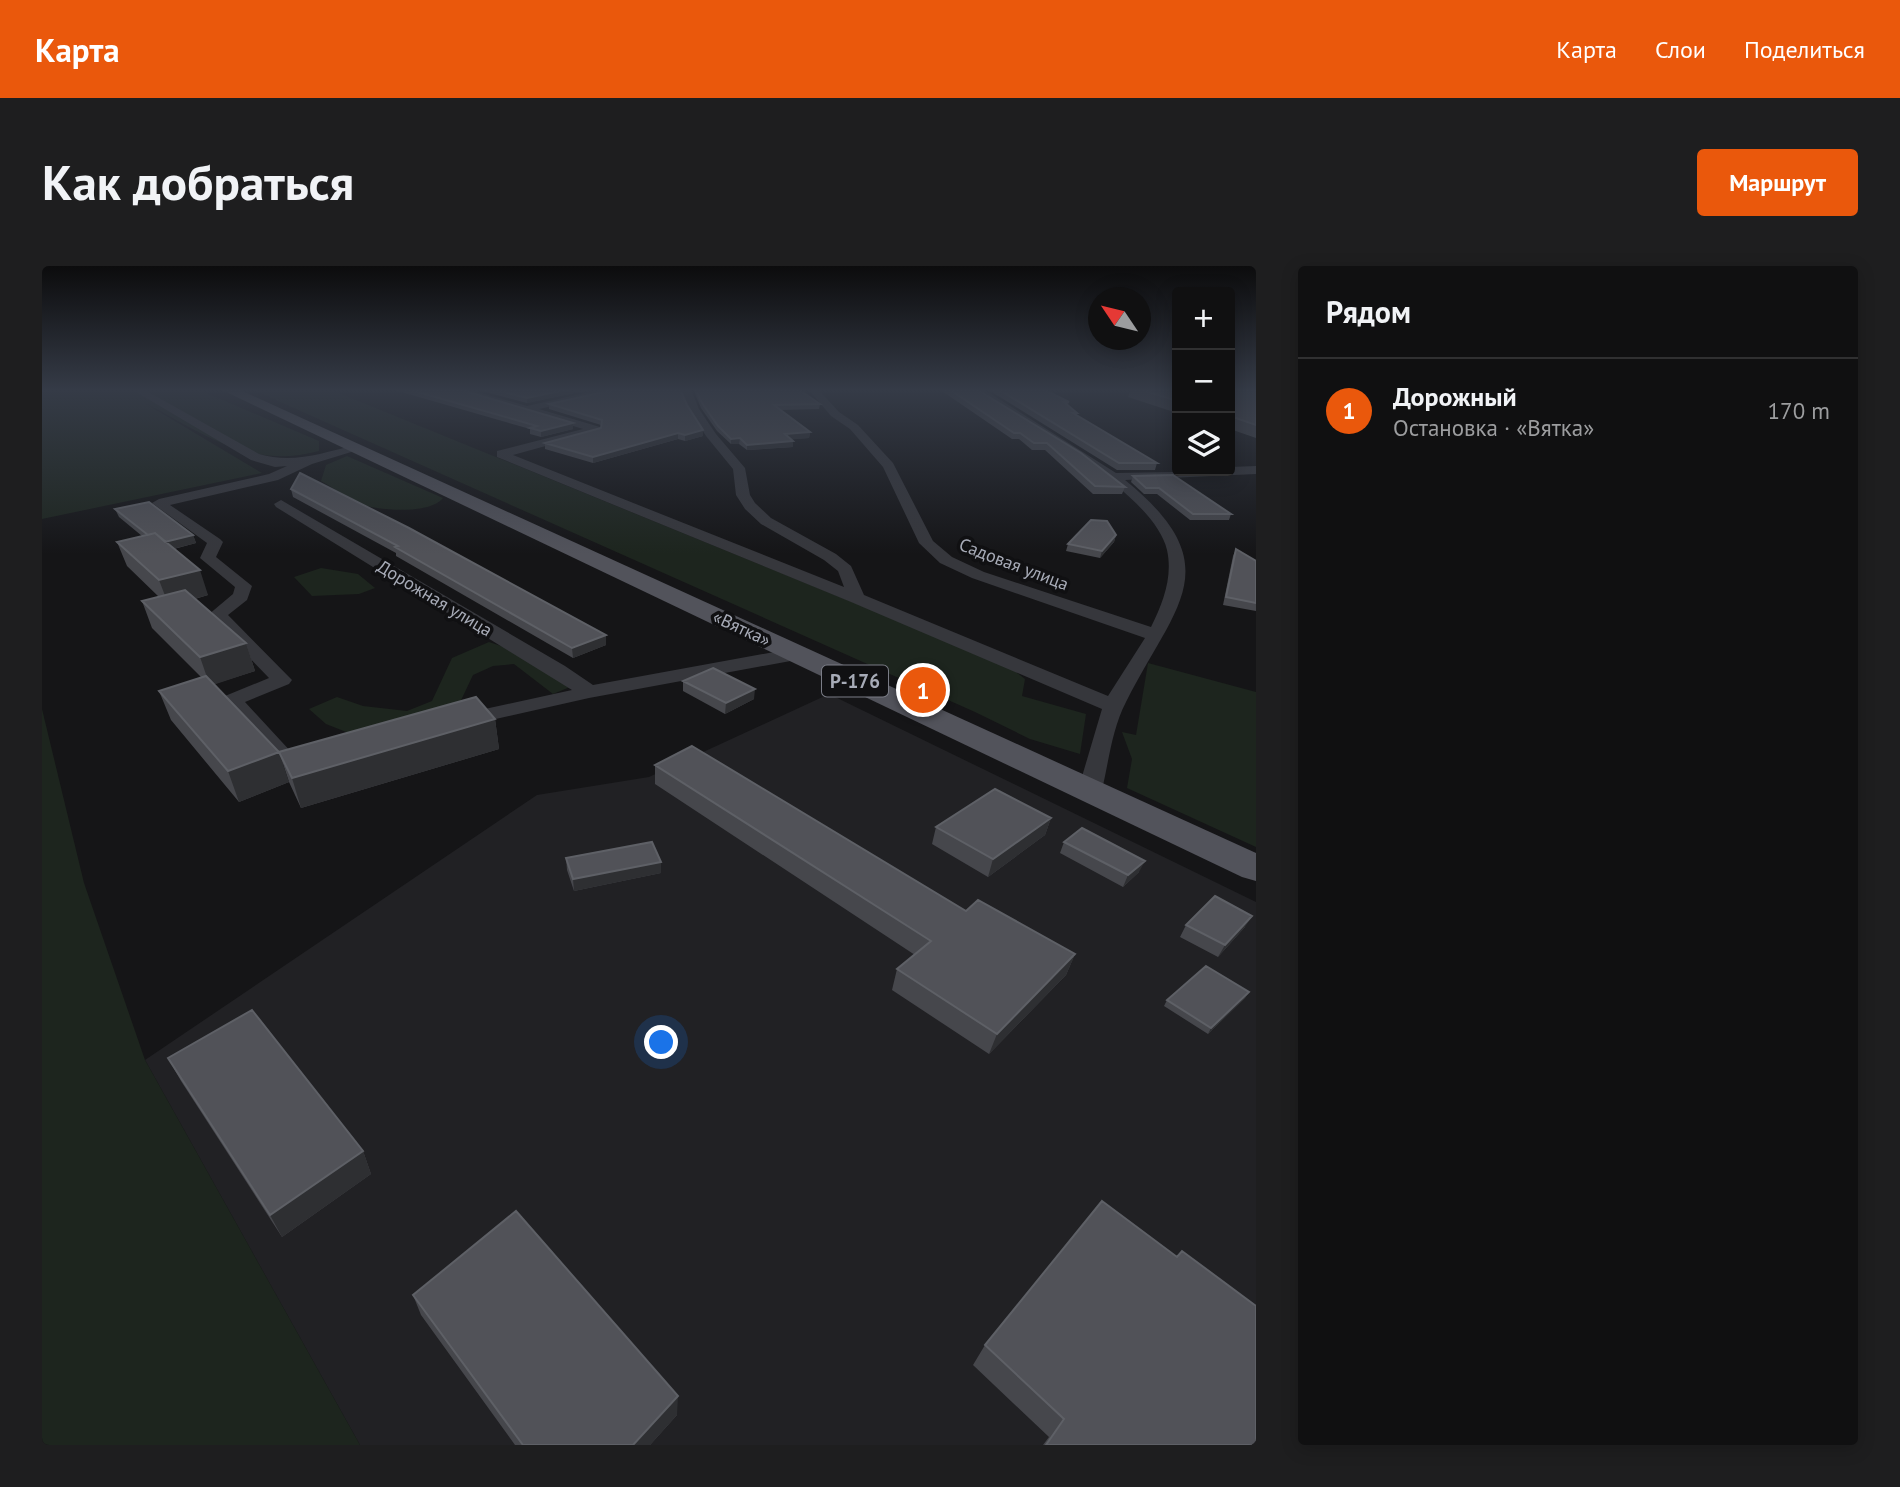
<!DOCTYPE html>
<html lang="ru">
<head>
<meta charset="utf-8">
<style>
  body { margin:0; font-family:"PT Sans",sans-serif; background:#1e1e1f; color:#f1f3f6 }
  .controls { position:absolute; right:21px; top:21px; display:grid; overflow:hidden; border-radius:7px; box-shadow:0 4px 18px #0003 }
  .controls button { width:63px; height:63px; display:grid; place-items:center; padding:0; border:0; border-bottom:2px solid #303031; background:#101011; color:#f1f3f6; font:35px sans-serif }
  .compass { position:absolute; left:1046px; top:21px; width:63px; height:63px; border-radius:50%; background:#101011; box-shadow:0 4px 18px #0003; rotate:305deg }
  .you { position:absolute; left:620px; top:777px; width:24px; height:24px; margin:-18px; border:5px solid #fff; border-radius:50%; background:#1a73e8; box-shadow:0 0 0 10px #1a73e833 }
  .badge { display:grid; place-items:center; width:46px; height:46px; border-radius:50%; background:#ea580c; color:#fff; font-size:23px; font-weight:700 }
  .pin { position:absolute; translate:-50% -50%; border:4px solid #fff; box-shadow:0 2px 7px #0006 }
  .list { margin:0; padding:0; list-style:none }
  h2 { display:flex; justify-content:space-between; align-items:center; height:91px; margin:0; padding:0 28px; font-size:30px }
  h2 small { font-size:23px; font-weight:400; color:#9c9d9f }
  .list li { display:grid; grid-template-columns:46px 1fr auto; gap:21px; align-items:center; box-sizing:border-box; height:105px; padding:0 28px; border-top:2px solid #303031 }
  .list b { display:block; font-size:26px; white-space:nowrap }
  .list p { margin:0; font-size:23px; white-space:nowrap; color:#9c9d9f }
  .list em { font-size:23px; font-style:normal; color:#9c9d9f }
  .icon { flex:none; width:38px; height:38px; fill:none; stroke:currentColor; stroke-width:2; stroke-linecap:round; stroke-linejoin:round }
  .map { position:relative; flex:none; width:1214px; height:1179px; overflow:hidden; border-radius:7px }
  header { display:flex; align-items:center; gap:42px; box-sizing:border-box; height:98px; padding:0 35px; background:#ea580c; color:#fff }
  header strong { font-size:33px }
  nav { display:flex; gap:38px; margin-inline-start:auto; font-size:24px }
  .intro { display:flex; align-items:center; justify-content:space-between; box-sizing:border-box; height:168px; padding:0 42px }
  h1 { margin:0; font-size:49px }
  .button { padding:18px 32px; border-radius:7px; background:#ea580c; color:#fff; font-size:24px; font-weight:700 }
  main { display:flex; gap:42px; padding:0 42px }
  aside { flex:1; background:#101011; border-radius:7px; box-shadow:0 4px 18px #0003 }
  .map>svg:first-child { display:block }
  .built { fill:#212124 }
  .green { fill:#1d251e }
  .lines { fill:none; stroke-linecap:round; stroke-linejoin:round }
  .street { fill:#36373c; fill-rule:evenodd }
  .primary { fill:#52535b; fill-rule:evenodd }
  .wall { fill:#46474c }
  .shaded-wall { fill:#2e2f32 }
  .building { fill:#515258; stroke:#5e6066; stroke-width:2 }
  .labels { text-anchor:middle; dominant-baseline:central; stroke-width:7; stroke-linejoin:round; paint-order:stroke }
  .far-street-label { font-size:18px; fill:#a7abb7; stroke:#101012 }
  .shield { fill:#101012; stroke:#7a7c86; stroke-width:2 }
  .shield-label { font-size:19px; font-weight:bold; fill:#a7abb7 }
</style>
</head>
<body>
<header>
<strong>Карта</strong>
<nav><a>Карта</a><a>Слои</a><a>Поделиться</a></nav>
</header>
<div class="intro"><h1>Как добраться</h1><a class="button">Маршрут</a></div>
<main>
<div class="map">
<svg width="1214" height="1179" viewBox="0 0 1214 1179">
  <rect width="100%" height="100%" fill="#151517"/>
  <path class="built" d="M787,428L1214,636V1179H318L103,794L495,529L607,511Z"/>
  <path class="green" d="M0,123H155L277,175V185C207,204 161,167 101,136L220,207L0,253Z
    M209,123H287L965,399L983,413L980,430L1044,448L1038,488L988,473L933,446Z
    M305,190L401,232C389,248 340,245 322,239C307,233 293,223 279,215L284,199Z
    M279,302L316,308L333,322L317,328L270,330L252,311Z
    M447,376L468,383L528,421L511,428L472,398L451,400L431,409L413,447L322,473L284,458L267,443L295,431L321,440L365,445L390,435L410,392Z
    M1106,397L1214,426V581L1085,522L1090,493L1080,466L1094,469Z
    M0,443L42,617L103,794L318,1179H0Z"/>
  <g class="lines">
    <path class="street" d="M89,123H101L217,188C250,198 281,187 313,179L319,183L270,198L236,214L128,239L178,273L181,276L174,291L210,320L205,334L186,349L250,414L247,418L203,436L251,488L254,493L251,498H235L180,434L183,430L227,412L166,349L191,328L193,321L158,292L165,277L110,237L117,233L227,208L245,200L233,201L209,194Z
      M411,123H425L485,140L561,123H578L576,125L497,143L558,161V165L471,189L802,321L796,305L782,294L719,258L703,243L694,229L691,203L664,170L647,143L639,123H649L657,143L674,168L703,202L708,229L713,237L729,252L794,288L809,300L822,329L1066,430L1103,372L930,312L898,297L877,277L841,201L808,163L789,150L766,123H776L797,146L816,159L851,197L891,275L910,291L942,306L1109,361C1121,337 1131,311 1125,284C1114,235 1017,178 975,152C960,143 943,135 930,123H941L1074,207L1188,205V201L1214,200V208L1083,214C1190,301 1132,340 1084,436C1070,463 1067,494 1060,524L1056,529L1048,531L1040,529L1036,524L1060,443L809,336L455,191V185L541,163Z
      M239,234L523,400L551,419L754,382L764,388L754,394L547,432L414,462L406,461L403,456L406,451L530,424L234,241L232,238Z"/>
    <path class="primary" d="M178,123H196L1214,587V615L1200,611Z"/>
  </g>
  <path class="wall" d="M349,123H416L531,163L499,171L488,168V163Z
    M433,123H551L485,137Z
    M651,123H756L778,138L777,143L739,144L768,166L767,172L749,173L751,181L705,184L697,178H689L675,165L659,142Z
    M897,123H934L1083,221L1080,228H1051L1003,184H990L977,173H970Z
    M945,123H1001L1027,136L1026,139L1035,147V149L1115,197L1113,204H1075Z
    M1089,123H1135V147L1086,131Z
    M1188,123H1214V172L1188,163Z
    M507,138L645,139L661,164V170L643,175L636,173L551,197L503,183V177L559,162V159L507,143Z
    M1091,210L1189,248L1187,254H1148L1115,228H1102L1089,216Z
    M249,223L564,369V379L531,392L354,290V287L251,231Z
    M73,243L151,269L154,277L132,283L166,329L153,333L204,377L213,405L172,418L247,516L197,536L129,454L117,425L160,412L110,362L100,335L117,331L85,300L75,276L100,270L77,251Z
    M1074,269L1072,276L1058,292L1024,285L1026,278Z
    M1194,283L1214,295V345L1181,339L1191,290Z
    M641,415L712,433L683,448L641,425Z
    M453,453L457,483L259,542L247,516L237,486Z
    M613,499L924,645L1033,688L1024,709L947,788L850,724L855,703L873,689L613,518Z
    M1009,552L1003,569L946,611L890,578L894,561Z
    M1022,576L1097,606L1081,621L1018,587Z
    M524,592L619,596V607L532,625L525,604Z
    M1144,659L1203,661L1176,691L1138,671Z
    M1207,726L1203,732L1166,768L1122,740L1125,734Z
    M126,792L321,885L329,908L240,971L139,815Z
    M1135,991L1214,1179H1001L1007,1171L931,1099L943,1079Z
    M371,1029L635,1149L608,1179H473L379,1049Z"/>
  <path class="shaded-wall" d="M528,123H551L485,137V132Z
    M531,157V163L499,171V165Z
    M661,164V170L643,175V169Z
    M768,166L767,172L743,174V168Z
    M636,167V173L551,197V191Z
    M698,172L697,178H689V173Z
    M751,175V181L705,184V179Z
    M151,269L154,277L119,286L116,277Z
    M1074,269L1072,276L1058,292L1060,285Z
    M158,304L166,329L127,340L117,314Z
    M564,369V379L531,392L530,382Z
    M204,377L213,405L168,420L158,391Z
    M713,423L712,433L683,448L684,437Z
    M453,453L457,483L259,542L250,512Z
    M237,486L247,516L197,536L186,505Z
    M1009,552L1003,569L946,611L951,593Z
    M1103,595L1097,606L1081,621L1086,609Z
    M619,596V607L532,625L531,613Z
    M1210,650L1203,661L1176,691L1183,679Z
    M1033,688L1024,709L947,788L955,768Z
    M1207,726L1203,732L1166,768L1169,762Z
    M321,885L329,908L240,971L228,949Z
    M636,1130L635,1149L608,1179H591Z"/>
  <path class="building" d="M365,123H416L531,157L499,165L488,162L495,160Z
    M450,123H528L485,132Z
    M576,123H638L645,139L661,164L643,169L636,167L551,191L503,177L559,162L560,154L507,138Z
    M653,123H756L778,138L732,139L768,166L743,168L751,175L705,179L698,172L689,173L676,160L660,137Z
    M907,123H934L1039,187L1083,221L1053,220L1005,177H992L978,167H972Z
    M956,123H1001L1027,136H1022L1035,147H1031L1115,197H1077Z
    M1097,123H1135V135Z
    M1188,123H1214V159L1188,150Z
    M258,207L367,262L564,369L530,382L353,281L356,280L249,223Z
    M1131,209L1189,248H1151L1117,222H1104L1091,210Z
    M107,236L151,269L123,276L113,267L106,269L73,243Z
    M1049,254L1065,255L1074,269L1060,285L1026,278Z
    M113,267L158,304L117,314L75,276Z
    M1194,283L1214,295V337L1184,331Z
    M143,324L204,377L158,391L100,335Z
    M671,402L713,423L684,437L641,415Z
    M164,410L237,486L186,505L117,425Z
    M434,431L453,453L250,512L237,486Z
    M650,480L924,645L936,634L1033,688L955,768L855,703L889,675L613,499Z
    M953,523L1009,552L951,593L894,561Z
    M1040,562L1103,595L1086,609L1022,576Z
    M610,576L619,596L531,613L524,592Z
    M1173,630L1210,650L1183,679L1144,659Z
    M1164,700L1207,726L1169,762L1125,734Z
    M210,744L321,885L228,949L126,792Z
    M1060,935L1135,991L1140,985L1214,1040V1179H1004L1022,1153L943,1079Z
    M474,945L636,1130L591,1179H481L371,1029Z"/>
  <linearGradient id="sky" x2="0" y2="1"><stop stop-color="#0c0c0d"/><stop offset="0.43" stop-color="#353b47"/><stop offset="1" stop-color="#353b47" stop-opacity="0"/></linearGradient>
  <rect width="1214" height="288" fill="url(#sky)"/>
  <g class="labels">
    <g class="far-street-label">
      <text transform="translate(972 298) rotate(21)">Садовая улица</text>
      <text transform="translate(393 332) rotate(31)">Дорожная улица</text>
      <text transform="translate(700 362) rotate(25)">«Вятка»</text>
    </g>
    <rect class="shield" x="780" y="399.5" width="66" height="31" rx="5"/>
    <g class="shield-label">
      <text x="813" y="415">Р-176</text>
    </g>
  </g>
</svg>
<div class="controls">
<button>+</button>
<button>−</button>
<button><svg class="icon" aria-label="layers" viewBox="0 0 24 24"><path d="M12 4l9 5-9 5-9-5zM3 14l9 5 9-5"/></svg></button>
</div>
<svg class="compass" viewBox="-18 -18 36 36"><path d="M0-13l5 13h-10z" fill="#e53935"/><path d="M0 13l5-13h-10z" fill="#9c9d9f"/></svg>
<div class="you"></div>
<div class="pin badge" style="left:881px;top:424px">1</div>
</div>
<aside>
<h2>Рядом<small></small></h2>
<ul class="list">
<li><span class="badge">1</span><div><b>Дорожный</b><p>Остановка · «Вятка»</p></div><em>170 m</em></li>
</ul>
</aside>
</main>
</body>
</html>
